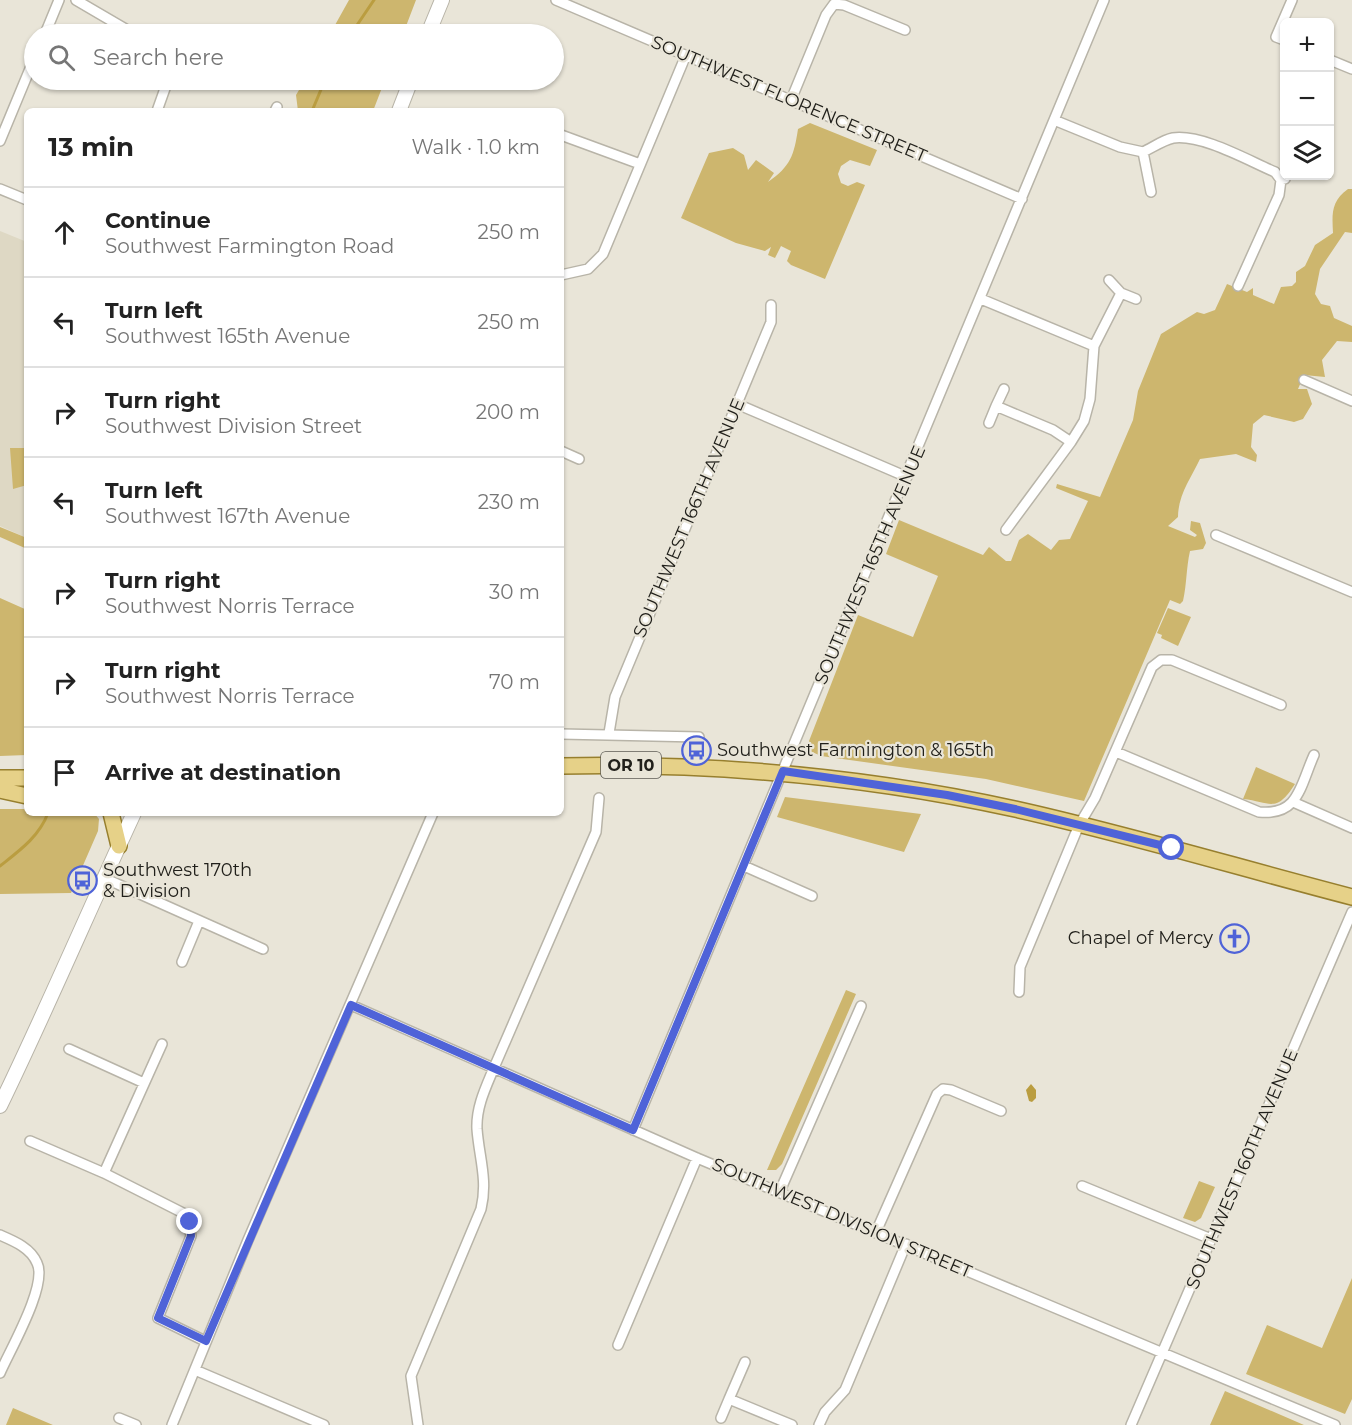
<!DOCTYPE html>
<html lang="en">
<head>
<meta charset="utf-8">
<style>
  body { margin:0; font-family:Montserrat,sans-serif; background:#f6f6f6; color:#222 }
  .controls { position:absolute; right:18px; top:18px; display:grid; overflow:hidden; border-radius:9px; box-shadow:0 2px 4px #0004 }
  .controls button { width:54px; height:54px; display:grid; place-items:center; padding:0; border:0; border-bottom:2px solid #e0e0e0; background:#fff; color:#222; font:30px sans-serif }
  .stop { position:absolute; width:18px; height:18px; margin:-14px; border:4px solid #4f63d8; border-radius:50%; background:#fff }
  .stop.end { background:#4f63d8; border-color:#fff; box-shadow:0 2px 6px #0008 }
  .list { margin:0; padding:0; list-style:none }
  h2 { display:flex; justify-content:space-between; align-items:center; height:78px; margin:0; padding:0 24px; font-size:26px }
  h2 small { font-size:20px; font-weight:400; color:#767676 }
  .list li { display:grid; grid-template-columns:39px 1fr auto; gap:18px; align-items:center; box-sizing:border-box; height:90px; padding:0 24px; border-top:2px solid #e0e0e0 }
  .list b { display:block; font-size:22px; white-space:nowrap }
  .list p { margin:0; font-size:20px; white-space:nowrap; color:#767676 }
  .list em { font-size:20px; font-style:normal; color:#767676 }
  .icon { flex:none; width:33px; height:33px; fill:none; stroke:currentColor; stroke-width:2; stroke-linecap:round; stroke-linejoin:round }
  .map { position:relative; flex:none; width:1352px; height:1425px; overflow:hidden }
  .search { position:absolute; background:#fff; box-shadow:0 2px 4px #0004; left:24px; top:24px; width:540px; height:66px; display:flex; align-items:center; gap:15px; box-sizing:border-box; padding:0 21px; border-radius:33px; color:#767676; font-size:22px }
  .panel { position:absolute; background:#fff; box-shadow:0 2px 4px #0004; left:24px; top:108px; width:540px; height:708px; border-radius:9px }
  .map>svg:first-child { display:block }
  .built { fill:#ded8c4 }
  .green { fill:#cdb66e }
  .water { fill:#ba9d40 }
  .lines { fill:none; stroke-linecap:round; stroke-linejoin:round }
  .stream { stroke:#ba9d40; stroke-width:3 }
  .street-casing { stroke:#b8b4a8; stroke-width:12 }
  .secondary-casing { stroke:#b8b4a8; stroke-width:16 }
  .primary-casing { stroke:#977f2e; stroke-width:18 }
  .street { stroke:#fff; stroke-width:9 }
  .secondary { stroke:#fff; stroke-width:14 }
  .primary { stroke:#e6d188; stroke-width:15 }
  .route { stroke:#4f63d8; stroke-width:8 }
  .labels { text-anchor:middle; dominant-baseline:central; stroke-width:4.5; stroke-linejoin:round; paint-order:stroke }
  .shield { fill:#e9e5d8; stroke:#5d5b54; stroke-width:1.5 }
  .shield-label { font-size:16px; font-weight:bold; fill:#21201b }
  .street-label { font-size:18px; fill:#21201b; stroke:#e9e5d8 }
  .poi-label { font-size:18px; fill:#21201b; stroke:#e9e5d8; text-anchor:start }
</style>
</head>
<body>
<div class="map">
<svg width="1352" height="1425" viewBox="0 0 1352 1425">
  <rect width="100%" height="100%" fill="#e9e5d8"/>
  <path class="built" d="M0,231L27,242V538L0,526Z"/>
  <path class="green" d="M349,0H416L403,34H330Z
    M305,80H385L373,111H298L296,95Z
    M810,123L877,150L870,166L850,160L841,166L838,174L841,183L848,186L857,182L865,185L825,279L791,265L787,261L791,251L781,246L775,258L768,255L771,247L765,251L736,243L681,218L709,153L733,148L744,155L748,170L756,160L774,173L768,182C791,166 794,155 798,129Z
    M1348,189H1352V233L1345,232L1320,269L1315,294L1321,304L1330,306L1334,318L1352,326V342L1337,341L1322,360L1325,377L1304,375L1298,389H1307L1312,404L1303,419L1294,422L1264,415L1253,424L1251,447L1257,455L1256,462L1236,454L1200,459C1191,478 1178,495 1178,517L1168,526L1195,537L1197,535L1190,530L1191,521L1200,523L1206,543L1203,549L1190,551C1186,569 1187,583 1183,601L1180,604L1170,600L1084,801L986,779L821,756L810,751L809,741L858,615L913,637L938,576L886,554L899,520L983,555L989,547L1006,561H1011L1019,540L1028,534L1051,550L1059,540L1070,539L1088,501L1056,488L1057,484L1100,497L1133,420L1138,391L1161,334L1197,312L1204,314L1215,310L1227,284L1247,292L1253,288V295L1274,304L1281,287L1292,286L1296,282V272L1305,266L1315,245L1333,233C1332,214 1331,201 1348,189Z
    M10,448H27V485L13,489Z
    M0,527L27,538V549L0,537Z
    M0,598L27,610V755L0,756Z
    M1168,608L1191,617L1178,646L1161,638L1162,635L1157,633Z
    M1256,767L1295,784C1276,814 1271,802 1243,799Z
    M785,797L921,814L904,852L777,817Z
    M0,809H27V813H94L99,819L98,831L71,893L0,894Z
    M846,990L856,994L782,1164L776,1170H767Z
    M1199,1181L1215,1187L1201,1218L1195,1222L1183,1218Z
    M1352,1278V1399L1345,1414L1246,1374L1267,1325L1322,1348Z
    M1225,1391L1304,1425H1210Z
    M13,1408L53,1425H6Z"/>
  <path class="water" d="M1031,1084L1036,1090V1098L1032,1102L1029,1101L1026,1090Z"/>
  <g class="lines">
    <path class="stream" d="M351,34L374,0
      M312,111L325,80
      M0,866C19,851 39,837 48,813"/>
    <defs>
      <path id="street" d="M76,0L134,34
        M556,0L1022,199
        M45,34L59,0
        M1284,40L1276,37L1292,0
        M1330,60L1352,69
        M791,100L826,15L834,4L844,5L905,30
        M157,111L168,80
        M275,111L277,107
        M1054,120L1120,147L1143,152C1152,148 1163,140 1173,138C1202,134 1247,160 1275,172L1281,180L1285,179
        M561,135L640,164
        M0,141L34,59
        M1143,152L1151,192
        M0,189L27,200
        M561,275L588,269L603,254L686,55
        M1109,280L1121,293
        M1238,286L1279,195L1281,180
        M981,299L1094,346
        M1304,380L1352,401
        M1004,389L996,406L1053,430L1071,442
        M737,404L907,477
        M989,423L996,406
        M561,451L579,459
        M1006,530L1071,442L1084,421L1090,399L1094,346L1121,293L1136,299
        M1216,535L1352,592
        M609,733L615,697L771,322V305
        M561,734L699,737
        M1116,752L1259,812C1299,816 1300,786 1314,755
        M1293,802L1352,828
        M744,866L812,896
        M104,878L263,949
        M182,962L199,921
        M1019,992L1020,967L1079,825L1095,798L1152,667L1161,660H1172L1281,705
        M351,1005L697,1158L1335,1425
        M69,1049L144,1083
        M633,1130L1104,0
        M30,1141L104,1173L187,1215L191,1236L158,1318L205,1341
        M104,1173L162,1044
        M1082,1186L1211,1239
        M780,1191L861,1006
        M876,1232L937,1094L943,1089L951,1090L1001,1111
        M0,1235C14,1241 31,1248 37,1263C48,1285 10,1350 0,1373
        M618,1345L697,1158
        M745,1362L729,1399L792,1425
        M195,1370L324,1425
        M119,1418L136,1425
        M721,1418L729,1399
        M172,1425L248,1240L433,813
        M418,1425L411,1376L481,1209C488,1180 479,1157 477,1129C476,1108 485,1089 493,1070L596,832L599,798
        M819,1425L825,1412L845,1390L906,1244
        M1131,1425L1352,912"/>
      <path id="secondary" d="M428,34L442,0
        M399,111L411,80
        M0,1106C47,1009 89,910 134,813"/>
      <path id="primary" d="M561,766C714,763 865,776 1015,809C1128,834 1240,868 1352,897
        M0,778H27
        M0,790L27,796
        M111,813L119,846"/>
    </defs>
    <use href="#street" class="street-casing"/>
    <use href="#secondary" class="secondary-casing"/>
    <use href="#primary" class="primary-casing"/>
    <use href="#street" class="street"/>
    <use href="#secondary" class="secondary"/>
    <use href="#primary" class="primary"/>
  </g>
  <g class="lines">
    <path class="route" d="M190,1222L191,1236L158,1318L206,1341L351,1005L633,1130L783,771L947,795L1015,809L1172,848"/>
  </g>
  <defs>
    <symbol id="bus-ring" viewBox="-11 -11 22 22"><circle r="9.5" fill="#e9e5d8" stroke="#4f63d8" stroke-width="1.5"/><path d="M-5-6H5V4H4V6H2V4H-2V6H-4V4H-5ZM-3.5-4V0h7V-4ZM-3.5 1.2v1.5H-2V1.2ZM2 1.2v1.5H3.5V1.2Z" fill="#4f63d8"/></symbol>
    <symbol id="church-ring" viewBox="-11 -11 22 22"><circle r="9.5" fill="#e9e5d8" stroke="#4f63d8" stroke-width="1.5"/><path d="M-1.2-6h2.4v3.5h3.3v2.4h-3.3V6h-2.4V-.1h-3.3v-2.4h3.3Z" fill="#4f63d8"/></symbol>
  </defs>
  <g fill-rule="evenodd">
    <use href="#bus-ring" x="680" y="734" width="33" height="33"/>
    <use href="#bus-ring" x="66" y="864" width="33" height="33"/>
    <use href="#church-ring" x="1218" y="922" width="33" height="33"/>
  </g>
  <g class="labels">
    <rect class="shield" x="601" y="752" width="60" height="26" rx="4.5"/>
    <g class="shield-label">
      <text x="631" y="765">OR 10</text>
    </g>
    <g class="street-label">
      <text transform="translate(789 99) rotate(23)">SOUTHWEST FLORENCE STREET</text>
      <text transform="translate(689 518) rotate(-67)">SOUTHWEST 166TH AVENUE</text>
      <text transform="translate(870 565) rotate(-67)">SOUTHWEST 165TH AVENUE</text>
      <text transform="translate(1242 1169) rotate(-67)">SOUTHWEST 160TH AVENUE</text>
      <text transform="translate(842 1218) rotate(23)">SOUTHWEST DIVISION STREET</text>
    </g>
    <g class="poi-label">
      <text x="717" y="750">Southwest Farmington &amp; 165th</text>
      <text x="103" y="870">Southwest 170th<tspan x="103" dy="21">&amp; Division</tspan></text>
      <text x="1213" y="938" text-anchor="end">Chapel of Mercy</text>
    </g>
  </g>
</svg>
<div class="controls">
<button>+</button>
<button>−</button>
<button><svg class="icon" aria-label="layers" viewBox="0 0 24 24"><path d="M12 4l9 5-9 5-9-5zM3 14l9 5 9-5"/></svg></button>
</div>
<div class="stop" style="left:1172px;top:848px"></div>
<div class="stop end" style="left:190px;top:1222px"></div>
<div class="search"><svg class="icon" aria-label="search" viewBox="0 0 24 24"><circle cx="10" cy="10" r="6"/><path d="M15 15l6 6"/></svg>Search here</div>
<section class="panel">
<h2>13 min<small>Walk · 1.0 km</small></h2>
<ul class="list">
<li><svg class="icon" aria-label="ahead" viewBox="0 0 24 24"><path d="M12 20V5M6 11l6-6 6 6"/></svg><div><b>Continue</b><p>Southwest Farmington Road</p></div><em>250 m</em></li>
<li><svg class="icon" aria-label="left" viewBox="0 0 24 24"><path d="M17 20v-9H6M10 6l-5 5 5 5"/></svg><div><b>Turn left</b><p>Southwest 165th Avenue</p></div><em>250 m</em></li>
<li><svg class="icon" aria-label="right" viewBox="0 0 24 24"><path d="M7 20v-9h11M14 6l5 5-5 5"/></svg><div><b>Turn right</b><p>Southwest Division Street</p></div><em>200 m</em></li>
<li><svg class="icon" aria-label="left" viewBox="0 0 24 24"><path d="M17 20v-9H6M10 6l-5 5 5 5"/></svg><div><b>Turn left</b><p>Southwest 167th Avenue</p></div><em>230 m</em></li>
<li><svg class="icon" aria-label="right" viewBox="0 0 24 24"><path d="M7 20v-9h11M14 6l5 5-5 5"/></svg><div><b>Turn right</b><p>Southwest Norris Terrace</p></div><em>30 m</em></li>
<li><svg class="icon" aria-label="right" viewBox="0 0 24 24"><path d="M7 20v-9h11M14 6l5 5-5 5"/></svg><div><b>Turn right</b><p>Southwest Norris Terrace</p></div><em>70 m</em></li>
<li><svg class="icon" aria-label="arrive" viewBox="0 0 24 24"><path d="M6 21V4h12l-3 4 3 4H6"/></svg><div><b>Arrive at destination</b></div></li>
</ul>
</section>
</div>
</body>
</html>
